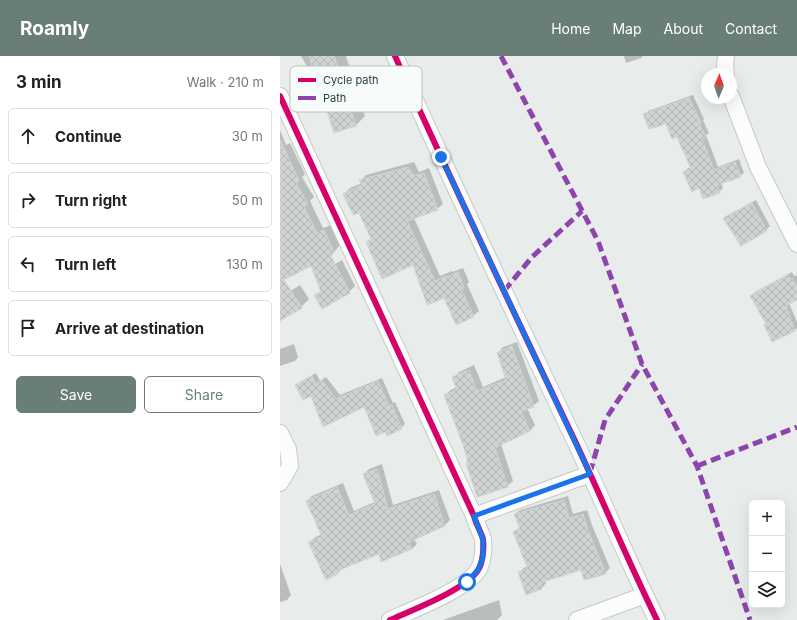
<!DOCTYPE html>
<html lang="en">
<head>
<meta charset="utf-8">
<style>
  body { margin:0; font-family:Inter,sans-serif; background:#f6f6f6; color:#222 }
  .controls { position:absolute; right:12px; bottom:12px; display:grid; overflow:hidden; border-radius:6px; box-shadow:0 4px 16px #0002 }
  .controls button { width:36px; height:36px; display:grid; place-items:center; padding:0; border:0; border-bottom:1px solid #e0e0e0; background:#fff; color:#222; font:20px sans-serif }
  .compass { position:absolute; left:421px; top:12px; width:36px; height:36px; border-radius:50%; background:#fff; box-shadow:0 4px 16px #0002; rotate:2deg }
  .stop { position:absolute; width:12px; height:12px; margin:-9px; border:3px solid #1a73e8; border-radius:50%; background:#fff }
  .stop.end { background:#1a73e8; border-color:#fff; box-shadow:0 1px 4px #0008 }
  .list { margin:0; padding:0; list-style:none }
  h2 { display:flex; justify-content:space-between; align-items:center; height:52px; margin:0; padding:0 16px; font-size:17px }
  h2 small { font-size:13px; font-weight:400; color:#767676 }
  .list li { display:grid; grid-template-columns:26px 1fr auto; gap:12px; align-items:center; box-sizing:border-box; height:56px; margin:0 8px 8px; padding:0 8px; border:1px solid #e0e0e0; border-radius:6px }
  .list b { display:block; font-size:15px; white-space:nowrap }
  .list em { font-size:13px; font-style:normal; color:#767676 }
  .actions { display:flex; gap:8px; padding:12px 16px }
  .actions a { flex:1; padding:9px 0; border:1px solid #697e78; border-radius:6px; text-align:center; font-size:14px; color:#697e78 }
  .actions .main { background:#697e78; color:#fff }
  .icon { flex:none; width:22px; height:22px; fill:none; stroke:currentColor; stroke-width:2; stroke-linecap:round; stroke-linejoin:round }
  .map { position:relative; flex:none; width:517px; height:564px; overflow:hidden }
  header { display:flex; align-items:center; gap:24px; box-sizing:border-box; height:56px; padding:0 20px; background:#697e78; color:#fff }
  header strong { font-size:19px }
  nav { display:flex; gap:22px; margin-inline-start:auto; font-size:14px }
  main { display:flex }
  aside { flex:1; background:#fff }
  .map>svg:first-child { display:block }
  .shadow { fill:#0003 }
  .building { fill:url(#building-cross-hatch); stroke:#d1d6d4 }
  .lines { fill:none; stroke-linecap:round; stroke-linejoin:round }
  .minor-casing { stroke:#c5cac8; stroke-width:18 }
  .minor { stroke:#fcfcfc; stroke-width:16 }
  .quiet { stroke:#8e44ad; stroke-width:5; stroke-dasharray:10 5; stroke-linecap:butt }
  .cycleway-casing { stroke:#f7fbf9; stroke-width:8 }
  .cycleway { stroke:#d6006c; stroke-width:6 }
  .route { stroke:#1a73e8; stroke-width:5 }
  .key { fill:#f7fbf9; stroke:#b8c4c0; stroke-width:1 }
  .key-label { font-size:11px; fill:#24423a }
</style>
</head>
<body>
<header>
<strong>Roamly</strong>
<nav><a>Home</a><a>Map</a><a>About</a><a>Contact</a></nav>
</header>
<main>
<aside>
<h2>3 min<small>Walk · 210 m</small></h2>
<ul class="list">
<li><svg class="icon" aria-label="ahead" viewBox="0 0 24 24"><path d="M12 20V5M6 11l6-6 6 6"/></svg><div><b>Continue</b></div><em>30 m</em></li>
<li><svg class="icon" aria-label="right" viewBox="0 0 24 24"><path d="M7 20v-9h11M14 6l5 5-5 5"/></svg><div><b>Turn right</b></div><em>50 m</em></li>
<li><svg class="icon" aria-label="left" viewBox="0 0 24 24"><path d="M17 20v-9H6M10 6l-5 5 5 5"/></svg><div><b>Turn left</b></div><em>130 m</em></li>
<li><svg class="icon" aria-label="arrive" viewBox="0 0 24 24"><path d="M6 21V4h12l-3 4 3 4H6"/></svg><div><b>Arrive at destination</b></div></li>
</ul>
<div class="actions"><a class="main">Save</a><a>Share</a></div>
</aside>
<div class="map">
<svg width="517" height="564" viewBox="0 0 517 564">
  <defs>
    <pattern id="building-cross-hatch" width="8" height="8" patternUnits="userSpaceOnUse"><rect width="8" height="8" fill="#cfd4d2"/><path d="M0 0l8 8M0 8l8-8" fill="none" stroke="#b2b7b5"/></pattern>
  </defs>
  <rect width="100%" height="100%" fill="#e8edeb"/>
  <path class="shadow" d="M21,0H66L85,60L76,69L54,76L33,11L29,14Z
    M344,0H363L361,2L346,7Z
    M413,39L424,63L423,64L429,77L426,79L438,111L459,103L464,117L460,120L441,127L443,132L439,136L419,131L404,116L408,112L411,111L397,80L387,67L364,59L368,55Z
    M0,74L6,89L10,87L25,118L22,121L34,141L30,145L43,172L51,169L60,189L51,200L0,151Z
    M134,106L139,116L149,112L163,148L157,153L134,162L160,220L172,215V216L183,212L189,226L187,228L199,255L193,260L165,241L134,208L87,186L92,181L80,156L64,138L70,132L82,127L81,125L86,119Z
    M476,144L490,170L486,174L462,189L445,162L448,159Z
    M62,204L75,230L69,236L36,240L41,234L42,216Z
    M512,216L514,220L516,219L517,221V241L509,247L517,266V272L515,274L493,285L487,267L471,240L475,236Z
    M20,229L29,243L21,251L0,256V243L3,240Z
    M237,286L259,345L253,350L247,352L255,369L250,375L221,388L233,425L227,430L187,407L189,406L165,339L171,334L177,331L173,322L179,316L194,309L203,331L226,321L218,297L223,291Z
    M14,288L18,301L15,305L0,310V293Z
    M36,317L40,325L46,321L60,339L102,322L113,347L115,346L125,368L121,372L84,350L32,338L16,329L20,326Z
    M102,408L113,449L159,434L170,464L165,469L134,483L137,488L132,493L99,497L63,512L58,517L46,522L29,487L34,482L42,478L27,445L32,440L63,427L74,455L95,446L84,418L89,413Z
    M288,440L293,458L307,454L312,469L330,512L325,517L302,513L265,524L266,527L262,532L246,537L239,517L244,512L248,510L234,476L240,471L235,458L240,454Z
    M0,508L11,539L7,544L0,546Z
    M219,544L222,559L217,564H163Z"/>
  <path class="building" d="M29,0H54L76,70L54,77Z
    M409,42L421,67L419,68L426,81L422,83L434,114L455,106L461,121L437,129L440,137L423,143L419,132L412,136L403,116L411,113L397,81L392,83L386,68L369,73L363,58Z
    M0,83L19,125L16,127L28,148L24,151L37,177L44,174L54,196L50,198L70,237L42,253L34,239L41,236L31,210L4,224L22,252L0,265Z
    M128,111L134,120L144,117L158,154L127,165L155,225L166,220L167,221L178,216L184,232L181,233L194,261L176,269L164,242L147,249L133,209L102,223L86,186L91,183L79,157L73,159L63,138L82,129L79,124Z
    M472,147L487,175L461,190L443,162Z
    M508,219L510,223L512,222L517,230V244L506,250L515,275L492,286L484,269L486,268L470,240Z
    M232,290L254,351L241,355L250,375L215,392L228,431L197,441L186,407H188L183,389L164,339L177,334L172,321L189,314L197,335L226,324L217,297Z
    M32,320L36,328L42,324L56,343L98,325L109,350L112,349L122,373L107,380L105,376L96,380L84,351L43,371L31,340L23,344L15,329Z
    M97,413L108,453L154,438L165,470L129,486L132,493L101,506L99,498L57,515L58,518L46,524L28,486L42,481L26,445L57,431L69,459L95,448L83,418Z
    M284,444L289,462L303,458L308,474L326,518L304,524L301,514L260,527L262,533L246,539L238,516L248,513L233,476L240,473L234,458Z"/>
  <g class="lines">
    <defs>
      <path id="minor" d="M115,0C173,129 234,257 295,385C323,445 348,505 377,564
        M446,0L445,10L446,18
        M0,40L194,460C196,468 201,476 203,483C204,491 203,507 198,514C187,533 132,554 110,564
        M451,40L478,111L517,188
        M0,377L8,393L10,410L0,427
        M194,460L310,418
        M297,564L365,539"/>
    </defs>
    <use href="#minor" class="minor-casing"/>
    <use href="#minor" class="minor"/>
    <path class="quiet" d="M221,0L318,185L362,308L417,410L470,564
      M224,235L252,201L302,155
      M417,410L517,371
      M310,417L325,364L362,308"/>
    <defs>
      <path id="cycleway" d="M115,0C173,129 234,257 295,385C323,445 348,505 377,564
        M0,40L194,460C196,468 201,476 203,483C204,491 203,507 198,514C187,533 132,554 110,564"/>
    </defs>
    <use href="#cycleway" class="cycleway-casing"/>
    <use href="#cycleway" class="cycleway"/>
  </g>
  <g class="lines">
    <path class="route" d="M161,101L310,418L194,460L203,484V501L198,514L187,526"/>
  </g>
  <rect x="10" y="10" width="132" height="46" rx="6" class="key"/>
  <rect x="18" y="22" width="18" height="4" fill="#d6006c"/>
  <rect x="18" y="40" width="18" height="4" fill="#8e44ad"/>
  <g class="key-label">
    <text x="43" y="28">Cycle path</text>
    <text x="43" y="46">Path</text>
  </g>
</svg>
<div class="controls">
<button>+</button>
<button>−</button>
<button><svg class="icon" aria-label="layers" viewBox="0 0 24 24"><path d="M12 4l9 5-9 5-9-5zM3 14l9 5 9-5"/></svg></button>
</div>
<svg class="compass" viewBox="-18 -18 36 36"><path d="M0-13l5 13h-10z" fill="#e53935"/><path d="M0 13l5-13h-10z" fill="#767676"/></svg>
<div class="stop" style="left:187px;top:526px"></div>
<div class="stop end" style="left:161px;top:101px"></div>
</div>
</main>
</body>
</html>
